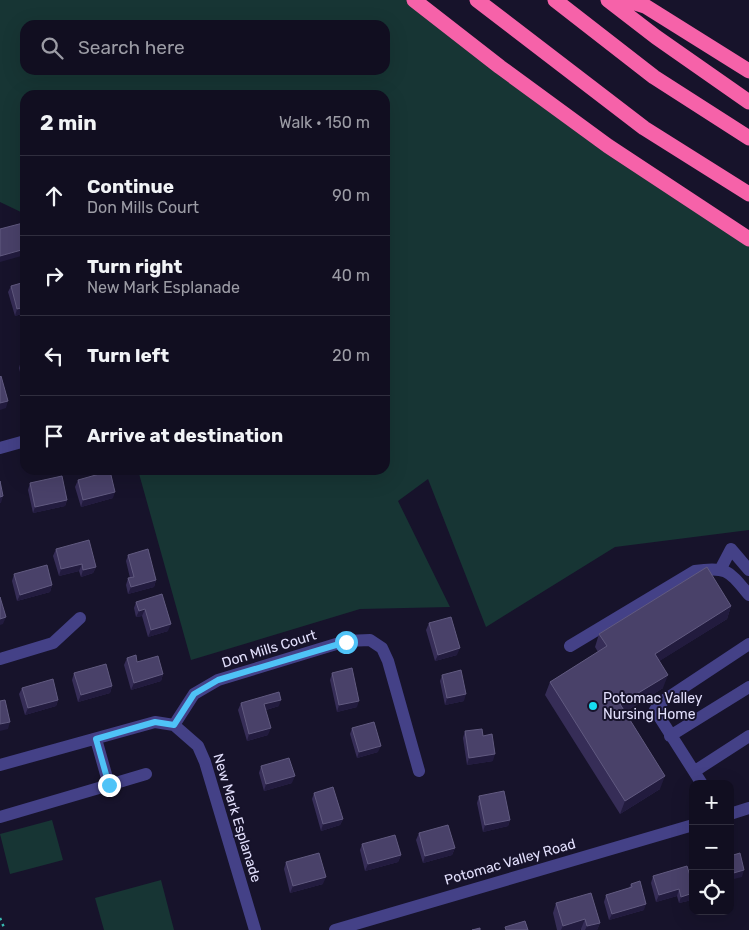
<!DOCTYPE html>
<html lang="en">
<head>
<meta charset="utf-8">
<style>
  body { margin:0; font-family:Rubik,sans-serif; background:#1a1729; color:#f1f3f6 }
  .controls { position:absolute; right:15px; bottom:15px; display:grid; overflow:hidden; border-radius:10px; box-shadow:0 5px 20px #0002 }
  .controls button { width:45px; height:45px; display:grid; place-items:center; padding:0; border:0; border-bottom:1px solid #302e3e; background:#110e20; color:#f1f3f6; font:25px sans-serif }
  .stop { position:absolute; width:15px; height:15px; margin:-11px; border:4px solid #4fc3f7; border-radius:50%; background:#fff }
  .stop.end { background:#4fc3f7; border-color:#fff; box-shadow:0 1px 5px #0008 }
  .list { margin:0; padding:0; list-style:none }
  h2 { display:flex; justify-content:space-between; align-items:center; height:65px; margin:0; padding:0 20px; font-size:21px }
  h2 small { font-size:16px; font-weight:400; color:#9c9ca5 }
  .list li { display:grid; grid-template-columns:32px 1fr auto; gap:15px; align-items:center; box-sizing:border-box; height:80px; padding:0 20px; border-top:1px solid #302e3e }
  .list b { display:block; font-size:19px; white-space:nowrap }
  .list p { margin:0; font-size:16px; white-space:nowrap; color:#9c9ca5 }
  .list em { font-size:16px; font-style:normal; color:#9c9ca5 }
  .icon { flex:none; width:28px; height:28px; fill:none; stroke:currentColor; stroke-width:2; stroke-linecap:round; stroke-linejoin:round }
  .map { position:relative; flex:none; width:749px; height:930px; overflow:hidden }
  .search { position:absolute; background:#110e20; box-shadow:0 5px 20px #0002; left:20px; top:20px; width:370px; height:55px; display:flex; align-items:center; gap:12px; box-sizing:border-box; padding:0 18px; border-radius:15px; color:#9c9ca5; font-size:19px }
  .panel { position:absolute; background:#110e20; box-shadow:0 5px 20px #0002; left:20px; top:90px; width:370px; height:385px; border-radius:15px }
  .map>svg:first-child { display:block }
  .green { fill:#173534; fill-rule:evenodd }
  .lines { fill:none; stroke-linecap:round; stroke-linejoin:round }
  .path { stroke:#39b8b0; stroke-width:2.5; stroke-dasharray:2.5 4; stroke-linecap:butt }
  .minor { stroke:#444187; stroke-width:12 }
  .highway { stroke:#f662a9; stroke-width:15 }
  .wall { fill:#362d57 }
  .shaded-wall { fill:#221b3e }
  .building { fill:#494169; stroke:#615a80 }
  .route { stroke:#4fc3f7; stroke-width:6 }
  .poi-dot { fill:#17dcf1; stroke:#17132b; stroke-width:2 }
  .labels { text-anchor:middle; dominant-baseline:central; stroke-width:4; stroke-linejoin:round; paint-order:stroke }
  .street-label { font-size:14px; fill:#e3e0fd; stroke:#17132b }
  .poi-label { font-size:14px; fill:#e3e0fd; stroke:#17132b; text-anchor:start }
</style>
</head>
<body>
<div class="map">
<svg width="749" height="930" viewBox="0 0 749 930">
  <rect width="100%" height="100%" fill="#17132b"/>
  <path class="green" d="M0,0H414L749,239V530L615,547L486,627L428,479L398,501L450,607L360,609L191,660L138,470H385V95H25V214L0,202ZM25,25H385V70H25Z
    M52,820L63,860L10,874L0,834Z
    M161,880L174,930H104L95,898Z"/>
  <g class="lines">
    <path class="path" d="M0,918L5,930"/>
    <path class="minor" d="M0,448L25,441
      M720,570L731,549L749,570
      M570,646L695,571C727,566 729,571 749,595
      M0,659L53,643L80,618
      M174,725L194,694L218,680L346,641L370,640L382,648L388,661L419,771
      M670,736L749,687
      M0,765L155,722L174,725L198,746L205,762L255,930
      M695,771L749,736
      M702,784L655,710L663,701L749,644
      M109,785L146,774
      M730,814L749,808
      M0,817L109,785L96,739
      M335,930L693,825"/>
    <path class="highway" d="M414,0L500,67L608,146L749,239
      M477,0L644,128L749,194
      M555,0L654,77L749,138
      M608,0L656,37L749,102
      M626,0L645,6L749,71"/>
  </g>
  <path class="wall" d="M25,282V313L15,316L8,292L11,286Z
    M25,360V392L19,368L21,361Z
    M78,480L113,498L81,507L75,487Z
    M30,483L67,500L65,506L33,513L28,490Z
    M56,549L96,567L93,573L81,577L79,571L59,576L53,556Z
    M128,555L156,580L154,587L128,594L126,585L128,578H130L126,561Z
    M14,574L52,585L50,592L17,601L12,581Z
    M136,602L168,631L148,637L142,616L136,617L134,608Z
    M731,606L727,619L659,661L663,688L625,712L660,789L620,814L545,695L550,682L598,652L595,647L599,634Z
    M429,623L457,655L435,661L426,630Z
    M127,658L137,662L163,674L161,681L131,690L124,665Z
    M74,673L112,686L110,693L78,702L72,680Z
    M332,673L357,707L337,712L330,680Z
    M442,675L464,701L445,705L440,681Z
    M22,688L58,700L56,706L25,715L19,694Z
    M241,703L279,706L266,710L268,735L247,741L238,710Z
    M352,728L378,752L357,758L350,734Z
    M465,731L483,736L493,761L467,765L463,738Z
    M261,766L292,783L264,791L259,773Z
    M314,793L343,819L340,825L321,831L312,799Z
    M479,796L510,820L508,826L483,832L477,803Z
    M419,833L455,848L452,855L423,863L416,840Z
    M362,844L401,855L398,862L365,871L360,850Z
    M286,862L323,884L290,893L284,869Z
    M653,876L693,885L692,900L679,903L677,896L656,902L651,883Z
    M631,884L644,910L609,920L604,902L606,895L629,888Z
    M556,903L600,923L597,930H581V929L579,930H557L553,913Z"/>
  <path class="shaded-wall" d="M25,249V255L0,262V256Z
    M25,307V313L15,316L17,309Z
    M8,401L6,408L0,410V403Z
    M115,492L113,498L81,507L83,500Z
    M3,496L1,503H0V497Z
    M67,500L65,506L33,513L35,507Z
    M82,564L79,571L59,576L61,569Z
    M96,567L93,573L81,577L83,570Z
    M156,580L154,587L128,594L131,587Z
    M52,585L50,592L17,601L20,595Z
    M731,606L727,619L650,667L655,654Z
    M145,609L142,616L136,617L139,611Z
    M6,617L3,624L0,625V619Z
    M171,624L168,631L148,637L151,630Z
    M460,648L457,655L435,661L438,655Z
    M163,674L161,681L131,690L134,683Z
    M668,675L663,688L615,718L620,704Z
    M112,686L110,693L78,702L81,695Z
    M466,694L464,701L445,705L447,698Z
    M58,700L56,706L25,715L28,708Z
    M281,700L279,706L262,711L264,704Z
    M359,701L357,707L337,712L339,705Z
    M10,722L8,729L0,731V724Z
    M271,728L268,735L247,741L249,734Z
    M381,746L378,752L357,758L359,752Z
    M495,754L493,761L467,765L469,758Z
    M295,776L292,783L264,791L266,784Z
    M665,776L660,789L620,814L625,801Z
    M343,819L340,825L321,831L323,824Z
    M510,820L508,826L483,832L485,825Z
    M455,848L452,855L423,863L425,856Z
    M401,855L398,862L365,871L368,864Z
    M744,870L742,877L730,880V874Z
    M326,877L323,884L290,893L293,886Z
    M679,889L677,896L656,902L659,895Z
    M693,893L692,900L679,903L681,897Z
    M646,904L644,910L609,920L612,914Z
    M585,919L581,929L579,930H561L563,926Z
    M600,923L597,930H585L587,926Z"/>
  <path class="building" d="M23,223L25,230V249L0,256V229Z
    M25,282V307L17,309L11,286Z
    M25,360V376L21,361Z
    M1,376L8,401L0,403V377Z
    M110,471L115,492L83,500L78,480Z
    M62,476L67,500L35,507L30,483Z
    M0,481L3,496L0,497Z
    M89,540L96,567L83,570L82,564L61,569L56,549Z
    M148,549L156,580L131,587L128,578L134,577L128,555Z
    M47,565L52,585L20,595L14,574Z
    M707,567L731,606L655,654L668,675L620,704L665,776L625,801L550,682L607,646L599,634Z
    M162,594L171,624L151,630L145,609L139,611L136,602Z
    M0,597L6,617L0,619Z
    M451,617L460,648L438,655L429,623Z
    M136,655L137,662L158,656L163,674L134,683L127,658Z
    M106,664L112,686L81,695L74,673Z
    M352,668L359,701L339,705L332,673Z
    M461,670L466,694L447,698L442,675Z
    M53,679L58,700L28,708L22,688Z
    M279,692L281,700L264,704L271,728L249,734L241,703Z
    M5,700L10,722L0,724V701Z
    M374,722L381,746L359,752L352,728Z
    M482,729L483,736L492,734L495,754L469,758L465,731Z
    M289,758L295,776L266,784L261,766Z
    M333,787L343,819L323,824L314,793Z
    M504,791L510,820L485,825L479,796Z
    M448,825L455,848L425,856L419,833Z
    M395,835L401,855L368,864L362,844Z
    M319,853L326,877L293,886L286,862Z
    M740,853L744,870L730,874V856Z
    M687,866L693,885V893L681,897L679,889L659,895L653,876Z
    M640,881L646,904L612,914L606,895L632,887L631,884Z
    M591,893L600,923L587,926L585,919L563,926L556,903Z
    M525,921L528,930H506L505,927Z
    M480,928V930H472Z"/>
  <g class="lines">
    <path class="route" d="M109,785L96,739L155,722L174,725L194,694L218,680L346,642"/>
  </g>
  <circle class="poi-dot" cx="593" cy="706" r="5"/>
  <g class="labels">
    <g class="street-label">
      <text transform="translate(269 649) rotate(-17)">Don Mills Court</text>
      <text transform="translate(237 818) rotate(73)">New Mark Esplanade</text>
      <text transform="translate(510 862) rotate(-16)">Potomac Valley Road</text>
    </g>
    <g class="poi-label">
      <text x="603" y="698">Potomac Valley<tspan x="603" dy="16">Nursing Home</tspan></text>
    </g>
  </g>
</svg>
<div class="controls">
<button>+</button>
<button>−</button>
<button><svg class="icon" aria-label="locate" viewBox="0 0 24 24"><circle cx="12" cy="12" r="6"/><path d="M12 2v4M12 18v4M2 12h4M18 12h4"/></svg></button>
</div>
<div class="stop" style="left:346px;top:642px"></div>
<div class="stop end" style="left:109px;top:785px"></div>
<div class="search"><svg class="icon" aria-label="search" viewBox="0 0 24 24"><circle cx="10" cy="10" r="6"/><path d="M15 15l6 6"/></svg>Search here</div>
<section class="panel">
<h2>2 min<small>Walk · 150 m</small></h2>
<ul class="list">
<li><svg class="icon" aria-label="ahead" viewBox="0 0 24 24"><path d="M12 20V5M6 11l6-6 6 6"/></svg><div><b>Continue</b><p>Don Mills Court</p></div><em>90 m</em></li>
<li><svg class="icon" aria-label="right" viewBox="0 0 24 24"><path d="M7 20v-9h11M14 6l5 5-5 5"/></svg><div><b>Turn right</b><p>New Mark Esplanade</p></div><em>40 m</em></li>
<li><svg class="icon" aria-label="left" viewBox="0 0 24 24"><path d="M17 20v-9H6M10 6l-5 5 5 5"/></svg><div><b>Turn left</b></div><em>20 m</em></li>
<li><svg class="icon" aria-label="arrive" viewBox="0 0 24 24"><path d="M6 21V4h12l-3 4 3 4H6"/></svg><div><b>Arrive at destination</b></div></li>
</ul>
</section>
</div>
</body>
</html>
